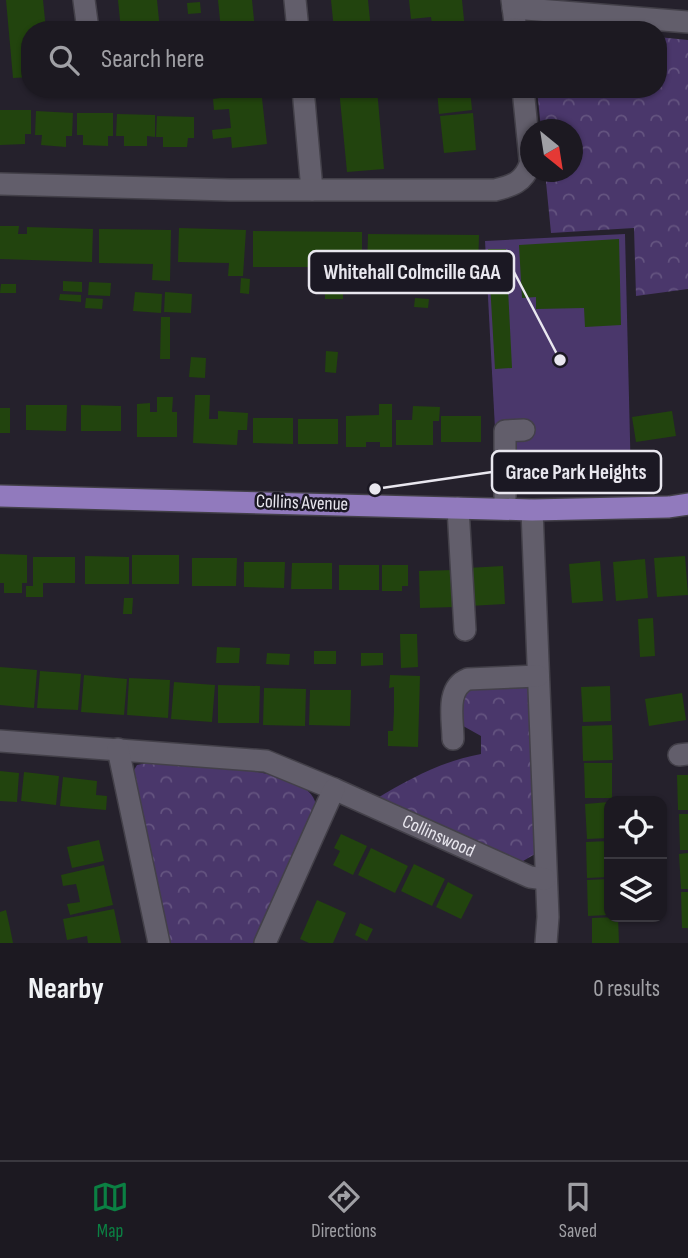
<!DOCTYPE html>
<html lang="en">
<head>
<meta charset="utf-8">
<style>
  body { margin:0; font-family:"Sofia Sans Condensed",sans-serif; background:#29262e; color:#f1f3f6 }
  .controls { position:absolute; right:21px; bottom:21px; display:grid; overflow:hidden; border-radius:14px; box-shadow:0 2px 5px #0004 }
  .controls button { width:63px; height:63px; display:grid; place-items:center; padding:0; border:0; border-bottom:2px solid #3a383f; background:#1c1921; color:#f1f3f6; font:35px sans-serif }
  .compass { position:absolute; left:520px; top:119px; width:63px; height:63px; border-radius:50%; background:#1c1921; box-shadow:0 2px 5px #0004; rotate:150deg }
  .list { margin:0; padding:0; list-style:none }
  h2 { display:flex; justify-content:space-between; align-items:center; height:91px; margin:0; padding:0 28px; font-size:30px }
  h2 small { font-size:23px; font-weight:400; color:#a0a0a5 }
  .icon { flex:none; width:38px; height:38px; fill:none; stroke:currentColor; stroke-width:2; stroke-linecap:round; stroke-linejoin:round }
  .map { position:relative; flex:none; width:688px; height:943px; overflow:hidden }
  .search { position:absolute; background:#1c1921; box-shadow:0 2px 5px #0004; left:21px; right:21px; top:21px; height:77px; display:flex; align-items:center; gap:18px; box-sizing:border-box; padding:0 24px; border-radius:28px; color:#a0a0a5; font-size:26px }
  .sheet { height:217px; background:#1c1921 }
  nav { display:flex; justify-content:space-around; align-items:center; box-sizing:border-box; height:98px; border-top:2px solid #3a383f; background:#1c1921; font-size:19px; color:#a0a0a5 }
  nav a { display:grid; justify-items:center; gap:4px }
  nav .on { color:#0b8043 }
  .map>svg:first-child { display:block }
  .green { fill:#4a376b }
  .forest { fill:url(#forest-crowns) }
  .building { fill:#22440e }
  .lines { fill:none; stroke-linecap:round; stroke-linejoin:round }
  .minor-casing { stroke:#434049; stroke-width:24 }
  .major-casing { stroke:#434049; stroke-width:24 }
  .minor { stroke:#625e6b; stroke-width:21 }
  .major { stroke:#917abd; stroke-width:21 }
  .labels { text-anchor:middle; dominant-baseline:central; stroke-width:5; stroke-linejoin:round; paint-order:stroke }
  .street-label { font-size:19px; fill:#e9e7ef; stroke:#1b1823 }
  .leader { fill:none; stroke:#e9e7ef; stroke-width:2.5 }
  .callout-dot { fill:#e9e7ef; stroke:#1b1823; stroke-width:2.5 }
  .callout { fill:#1b1823; stroke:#e9e7ef; stroke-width:2.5 }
  .callout-label { font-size:21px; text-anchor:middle; font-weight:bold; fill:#e9e7ef }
</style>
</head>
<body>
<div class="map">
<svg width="688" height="943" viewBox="0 0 688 943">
  <defs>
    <pattern id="forest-crowns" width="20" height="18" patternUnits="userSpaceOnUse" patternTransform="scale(1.75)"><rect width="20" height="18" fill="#4a376b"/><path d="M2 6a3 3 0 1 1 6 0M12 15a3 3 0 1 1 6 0" fill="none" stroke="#645480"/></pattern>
  </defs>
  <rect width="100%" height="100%" fill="#25212c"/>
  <path class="green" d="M625,234L631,480L498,485L485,241Z"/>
  <path class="forest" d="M658,37L688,40V289L636,296L634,228L551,233L545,172H572V130L541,129L537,89H658Z
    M519,682L528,689L535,854L518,864L376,799C409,779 442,761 481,754V736L456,722L462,689Z
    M147,763C180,765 317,764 316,808L255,943H168L131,775L137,765Z"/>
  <path class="building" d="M6,0H43L46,30H30V77L13,78Z
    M118,0H157L160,30H121Z
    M218,0H252L255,30H221Z
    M331,0H368L371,30H334Z
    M409,0H462L465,30H413L412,26L432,25L431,17L411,19Z
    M200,2L201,13L188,14L187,3Z
    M227,89H261L267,144L232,148L231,137L213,139L212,130L231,128L229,109L214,110L213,99L228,97Z
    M339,89H377L384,169L347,172Z
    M437,89H470L472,110L439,114Z
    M0,110H31V134H25V144L0,145Z
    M36,111L73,113L72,136H66V147L41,145L42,135H35Z
    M77,113H113V136H108V146L83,145V135H77Z
    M473,113L476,150L444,153L440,116Z
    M117,114L155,115V137L147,136V146H124V136H116Z
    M157,116L194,117V138H188L187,147H163V137H156Z
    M0,226H19L18,234H27V227L93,229L92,262L0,259Z
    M179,228L246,230L243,276H228L229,263L178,262Z
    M99,229L171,230L170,281L152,280L153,264L99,263Z
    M253,231L362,232V268L343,267V299H325V267H253Z
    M368,234L479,235L478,270L441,269V288H430V269H367Z
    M619,239L621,325L585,327L584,308L536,309V297L522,298L519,245Z
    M488,249H506L512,368L495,369Z
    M241,278L250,279L249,294L240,293Z
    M63,281L82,282V292L63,291Z
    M89,282L111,283L110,296L88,295Z
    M1,284H16V293H0Z
    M135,292L162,294L161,313L133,311Z
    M165,292L192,294L191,313L164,312Z
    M60,294L81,295V302L59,300Z
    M86,298L103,299L102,309L85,308Z
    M415,298L429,299L428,308L414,307Z
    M161,317H170V359H160Z
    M326,351L338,352L336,373L325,372Z
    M191,357L206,358L205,378L189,377Z
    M195,395H210L209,419H218V411L248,413L247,430H238L237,445L193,443Z
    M157,397H173L172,412H177V437H137V404L150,403V412H157Z
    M379,404H392V447H380V442H366V447H346V416L379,415Z
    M26,405H67L66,431L26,430Z
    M81,405L121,406V431H81Z
    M413,406L440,407L439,421H433V445H396V420H412Z
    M0,408H10V433H0Z
    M672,411L676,436L636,442L632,417Z
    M441,416H481V442H441Z
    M253,418H293V444L253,443Z
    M298,419H338V444H298Z
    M0,554L27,555V583H22V593H4V583H0Z
    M132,555H179V584H132Z
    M85,556L129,557V584H85Z
    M685,556L688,595L657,597L654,558Z
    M33,557H75V583H43V597H26V586H33Z
    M192,558H237L236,586H192Z
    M645,559L648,598L616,601L613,562Z
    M600,561L603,601L572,603L569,564Z
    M244,562H285L284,588L244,587Z
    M292,563H332V589H291Z
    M339,565H379V590H339Z
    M382,565H408V586H402V591H382Z
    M503,566L505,604L469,606L467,568Z
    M454,570L455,607L420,608L419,571Z
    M124,598H133L132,614H123Z
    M653,618L655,656L640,657L638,619Z
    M400,634H417L418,667L401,668Z
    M217,647L240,648L239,663H216Z
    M314,651H336V664H314Z
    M267,653L290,654L289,665L266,664Z
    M361,653H383V665L361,666Z
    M0,667L37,670L34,708L0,705Z
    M40,671L81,674L78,710L37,708Z
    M84,675L127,679L124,715L81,712Z
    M390,675L420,676L418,747L388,746V731H393L394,711V687L389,688Z
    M129,678L170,680L168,718L127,715Z
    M174,682L215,685L212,722L171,719Z
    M218,685L260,686L259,723H218Z
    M610,686L611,721L583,722L581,687Z
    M264,688L306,689L305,726L263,725Z
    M310,690H351L350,726L309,725Z
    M682,693L686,720L649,726L645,699Z
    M612,725L613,760L583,761L582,726Z
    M584,763H612V798H585Z
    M0,771L19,773L17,802L0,801Z
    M24,772L59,776L56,805L21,801Z
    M677,775H688V810H678Z
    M63,777L97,781L96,795L107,796L106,810L60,806Z
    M609,802V838L587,839L585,804Z
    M679,814H688V850H680Z
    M341,834L367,846L353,875L333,865L340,851L334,848Z
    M99,840L104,861L72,868L67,847Z
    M609,841V877L587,878L586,842Z
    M371,848L408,866L395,893L358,875Z
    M688,853V889H681L679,854Z
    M414,864L445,879L432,906L401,891Z
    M104,865L113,905L70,915L67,904L80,902L78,892L76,884L63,886L61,875Z
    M609,879V915L588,916L587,880Z
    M448,882L473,895L461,919L436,907Z
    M681,892H688V928H682Z
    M317,900L346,913L333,943H309L300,939Z
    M114,909L121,943H88L87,936L67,940L63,919Z
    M6,910L10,928L13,943H0V912Z
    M618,917L619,943H592V918Z
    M360,923L373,929L367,941L355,935Z"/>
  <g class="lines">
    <defs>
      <g id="minor">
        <path d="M84,0L88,30"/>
        <path d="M295,0L298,30"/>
        <path d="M512,0L516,30"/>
        <path d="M513,8L688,22"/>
        <path d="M303,89L312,190"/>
        <path d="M523,89L530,159"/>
        <path d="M0,184L230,190H495C512,186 524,182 530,164"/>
        <path d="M458,508L465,630"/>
        <path d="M505,509V431L524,430"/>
        <path d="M532,510L548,917L546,943"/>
        <path d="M453,739C453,719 445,688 468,679L538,676"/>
        <path id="s1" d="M0,741L266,761L334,789L530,877L545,879"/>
        <path d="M118,749L159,943"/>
        <path d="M679,755L688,754"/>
        <path d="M265,943L334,789"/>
      </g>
      <path id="major" d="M0,496L532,510L669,507L688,504"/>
    </defs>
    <use href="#minor" class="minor-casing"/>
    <use href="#major" class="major-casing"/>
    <use href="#minor" class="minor"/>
    <use href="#major" class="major"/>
  </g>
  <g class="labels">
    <g class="street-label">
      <text transform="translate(302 503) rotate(2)">Collins Avenue</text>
      <text stroke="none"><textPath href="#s1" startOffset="455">Collinswood</textPath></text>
    </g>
  </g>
  <path class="leader" d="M560 360L514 272M375 489L492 472"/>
  <g class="callout-dot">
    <circle cx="560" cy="360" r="7"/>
    <circle cx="375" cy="489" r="7"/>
  </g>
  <g class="callout">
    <rect x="309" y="251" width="205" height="42" rx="7"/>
    <rect x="492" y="451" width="169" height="42" rx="7"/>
  </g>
  <g class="callout-label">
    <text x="412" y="279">Whitehall Colmcille GAA</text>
    <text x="576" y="479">Grace Park Heights</text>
  </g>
</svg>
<div class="controls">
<button><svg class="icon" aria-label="locate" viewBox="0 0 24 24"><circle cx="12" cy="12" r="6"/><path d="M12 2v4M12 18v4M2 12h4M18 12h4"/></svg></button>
<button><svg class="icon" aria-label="layers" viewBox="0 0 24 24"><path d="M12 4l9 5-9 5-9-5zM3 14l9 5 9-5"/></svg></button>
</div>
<svg class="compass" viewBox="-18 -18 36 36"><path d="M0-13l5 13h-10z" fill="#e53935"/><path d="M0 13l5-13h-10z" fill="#a0a0a5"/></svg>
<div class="search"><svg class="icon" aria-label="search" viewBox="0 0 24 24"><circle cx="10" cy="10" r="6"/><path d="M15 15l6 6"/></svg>Search here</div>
</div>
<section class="sheet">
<h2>Nearby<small>0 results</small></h2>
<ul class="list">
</ul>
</section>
<nav>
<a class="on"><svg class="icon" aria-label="map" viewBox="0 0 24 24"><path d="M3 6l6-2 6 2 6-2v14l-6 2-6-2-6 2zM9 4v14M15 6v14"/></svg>Map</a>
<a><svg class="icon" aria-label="directions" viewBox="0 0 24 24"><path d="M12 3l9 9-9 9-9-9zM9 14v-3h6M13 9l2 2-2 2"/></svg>Directions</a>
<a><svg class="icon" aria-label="saved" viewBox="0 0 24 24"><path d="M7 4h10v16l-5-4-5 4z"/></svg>Saved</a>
</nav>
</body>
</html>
